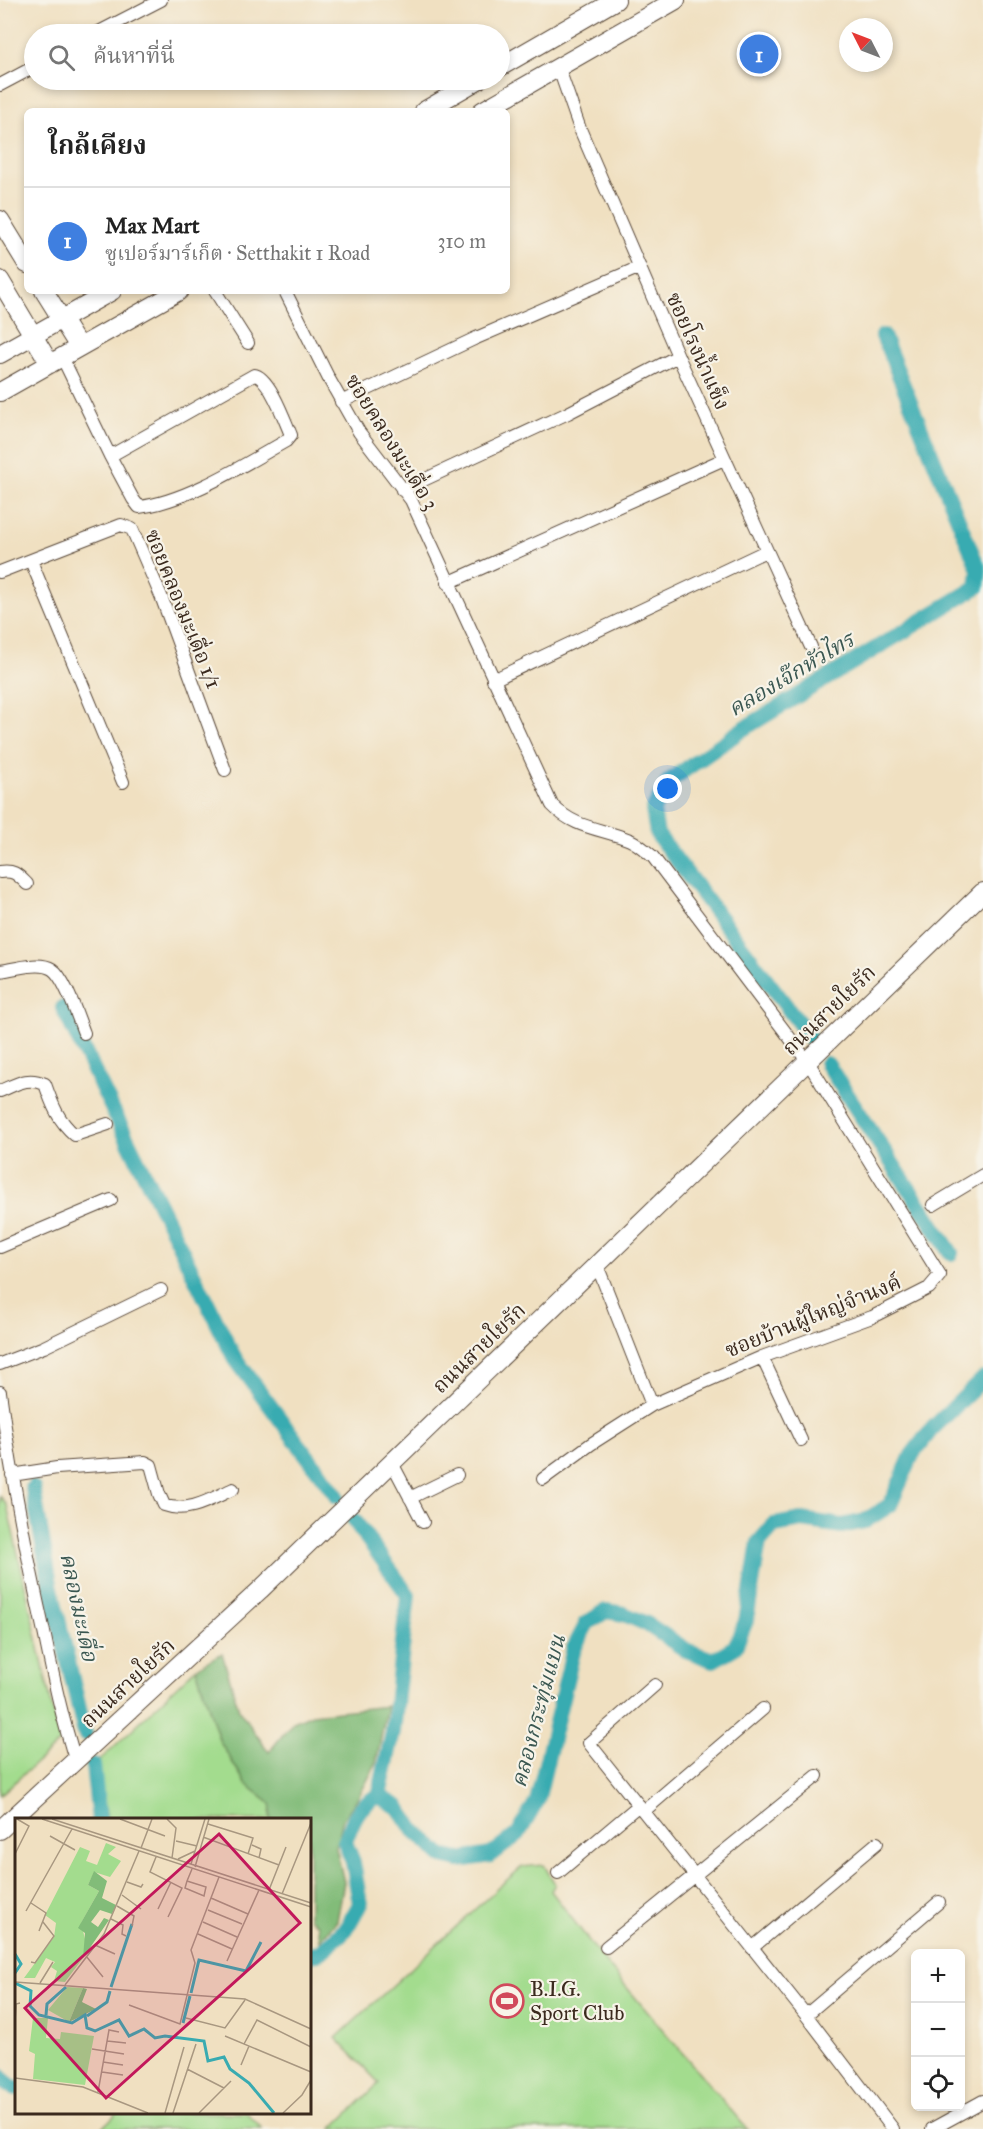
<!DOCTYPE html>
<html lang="th">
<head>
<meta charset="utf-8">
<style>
  body { margin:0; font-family:"IM FELL Great Primer","Noto Serif Thai",serif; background:#f6f6f6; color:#222 }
  .controls { position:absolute; right:18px; bottom:18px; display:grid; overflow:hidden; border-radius:9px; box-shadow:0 3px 9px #0003 }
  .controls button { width:54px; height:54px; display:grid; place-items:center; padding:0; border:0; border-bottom:2px solid #e0e0e0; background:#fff; color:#222; font:30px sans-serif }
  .compass { position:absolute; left:839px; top:18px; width:54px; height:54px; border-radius:50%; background:#fff; box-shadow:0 3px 9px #0003; rotate:312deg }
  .you { position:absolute; left:668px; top:789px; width:21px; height:21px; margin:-15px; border:4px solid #fff; border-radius:50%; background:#1a73e8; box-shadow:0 0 0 9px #1a73e833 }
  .badge { display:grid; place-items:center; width:39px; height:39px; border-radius:50%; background:#2563eb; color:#fff; font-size:20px; font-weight:700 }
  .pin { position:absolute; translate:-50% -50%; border:3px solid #fff; box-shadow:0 2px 6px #0006 }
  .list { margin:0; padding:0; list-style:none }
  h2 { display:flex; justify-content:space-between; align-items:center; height:78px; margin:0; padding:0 24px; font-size:26px }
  h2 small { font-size:20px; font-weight:400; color:#767676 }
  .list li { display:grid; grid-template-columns:39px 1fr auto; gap:18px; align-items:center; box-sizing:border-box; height:108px; padding:0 24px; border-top:2px solid #e0e0e0 }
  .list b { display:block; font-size:22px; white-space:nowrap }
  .list p { margin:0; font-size:20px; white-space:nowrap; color:#767676 }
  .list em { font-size:20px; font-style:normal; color:#767676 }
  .icon { flex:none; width:33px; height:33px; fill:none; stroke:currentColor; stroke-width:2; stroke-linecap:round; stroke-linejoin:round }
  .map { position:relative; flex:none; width:983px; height:2129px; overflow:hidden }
  .search { position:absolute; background:#fff; box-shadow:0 3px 9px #0003; left:24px; top:24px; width:486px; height:66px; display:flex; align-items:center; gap:15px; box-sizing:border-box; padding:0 21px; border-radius:33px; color:#767676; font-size:22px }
  .panel { position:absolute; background:#fff; box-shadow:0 3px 9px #0003; left:24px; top:108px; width:486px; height:186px; border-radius:9px }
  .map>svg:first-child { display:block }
  .green { fill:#a3dc8e; stroke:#6f8356; stroke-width:1.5 }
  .forest { fill:#82bc79; stroke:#5e734c; stroke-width:1.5 }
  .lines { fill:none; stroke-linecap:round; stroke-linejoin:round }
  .canal { stroke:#39abb1; stroke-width:16 }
  .street-casing { stroke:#564536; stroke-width:14 }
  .secondary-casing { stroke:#564536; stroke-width:20 }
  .street { stroke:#fff; stroke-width:12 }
  .secondary { stroke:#fff; stroke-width:18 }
  .labels { text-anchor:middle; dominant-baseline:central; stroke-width:4.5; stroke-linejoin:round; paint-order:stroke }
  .street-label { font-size:21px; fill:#3b2a1e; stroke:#f7f3e8 }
  .poi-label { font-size:21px; fill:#3b2a1e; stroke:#f7f3e8; text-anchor:start }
  .water-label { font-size:22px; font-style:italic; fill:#3a5751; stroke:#f7f3e8 }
  .inset-river { fill:none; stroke:#39abb1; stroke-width:3 }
  .inset-road { fill:none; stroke:#a89780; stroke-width:1.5 }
  .view { fill:#c2185b; fill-opacity:0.15; stroke:#c2185b; stroke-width:3 }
  .inset-edge { fill:none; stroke:#3b2a1e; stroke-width:3 }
</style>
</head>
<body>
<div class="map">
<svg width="983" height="2129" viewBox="0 0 983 2129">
  <rect width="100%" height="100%" fill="#f7f3e8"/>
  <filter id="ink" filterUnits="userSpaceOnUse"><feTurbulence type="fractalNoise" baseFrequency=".0167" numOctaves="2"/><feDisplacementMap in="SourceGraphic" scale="12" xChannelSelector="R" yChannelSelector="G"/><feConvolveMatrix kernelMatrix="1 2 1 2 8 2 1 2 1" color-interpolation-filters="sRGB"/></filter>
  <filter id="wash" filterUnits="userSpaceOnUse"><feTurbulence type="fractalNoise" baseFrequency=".008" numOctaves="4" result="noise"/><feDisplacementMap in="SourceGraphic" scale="24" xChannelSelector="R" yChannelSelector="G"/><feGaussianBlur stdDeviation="1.35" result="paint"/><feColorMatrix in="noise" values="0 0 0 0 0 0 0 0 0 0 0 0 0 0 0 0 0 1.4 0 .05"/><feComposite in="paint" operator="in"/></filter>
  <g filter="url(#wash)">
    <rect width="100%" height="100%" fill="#f0e0c1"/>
    <path class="green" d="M0,1496L7,1505L60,1742L0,1795Z
      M196,1668L220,1742L246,1784L271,1803L270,1820H107L98,1762Z
      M544,1865L555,1884L551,1891L606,1963L747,2129H332L379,2083L336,2038L500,1886L522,1867Z
      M118,2112L247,2113L262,2129H101Z"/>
    <path class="forest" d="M222,1653L239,1710L269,1752L293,1722L312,1714L387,1706L376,1764L358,1798L343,1819L336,1848L344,1882L337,1921L320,1940L318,1925L309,1918V1820H270L271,1803L246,1784L220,1742L196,1668Z"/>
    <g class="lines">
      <path class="canal" d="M63,1008L234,1357L337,1496
        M811,1039L657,834L653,810L669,781L743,729L977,587L979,570L883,336
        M827,1064L951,1253
        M33,1488L50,1584L85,1734
        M354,1520L408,1595L393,1732L379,1796
        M93,1765L99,1820
        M309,1956L322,1951L346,1929L360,1904L353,1862L345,1842C352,1822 358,1804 379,1796L398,1807L413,1829L442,1856L459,1860L491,1855L518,1834L537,1801L574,1648L587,1623L606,1611L624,1614L647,1624L686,1650L713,1660L735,1647L746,1621L759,1542L774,1525L802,1520L842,1526L865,1521L890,1505L912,1455L931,1430L983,1379
        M0,2076L9,2085L16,2088"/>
    </g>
  </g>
  <g filter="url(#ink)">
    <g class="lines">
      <defs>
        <path id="street" d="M95,34L161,0
          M558,66L580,129L678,356L811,647
          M0,85L34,67
          M215,291L248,343
          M285,291L329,379L359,432L411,500L552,805C575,829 601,828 630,840C639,844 646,851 653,857L808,1062L940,1275L929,1288L872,1317L762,1357L652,1405L591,1444L543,1479
          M62,357L110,456L133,499L139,507C186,502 245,464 286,441L291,435C285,421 269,376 254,375L110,456
          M341,402L474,339L640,267
          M402,490L568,413L678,356
          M31,561L123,782
          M0,572L121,525L132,529L161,596L225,770
          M448,583L724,459
          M493,680L766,551
          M0,872C14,870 17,874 27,884
          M0,971C14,969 39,961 52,969C65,977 78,1018 84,1033
          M0,1091C17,1084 27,1076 45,1084C52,1104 58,1121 75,1135L108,1124
          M933,1205L983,1175
          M0,1247L111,1200
          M597,1265L652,1405
          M762,1357L801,1440
          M0,1364L44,1347L161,1290
          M0,1392C11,1473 26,1552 44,1632C53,1676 62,1719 76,1762
          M392,1463L423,1522
          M12,1475L57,1468L145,1462L151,1465L159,1494L164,1505C188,1514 211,1499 233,1489
          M410,1498L457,1475
          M655,1685L589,1743L806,2015L893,2129
          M644,1811L763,1709
          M558,1873L639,1805
          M606,1947L817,1776
          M752,1948L877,1843
          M806,2015L939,1902
          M932,2129L983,2101"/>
        <path id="secondary" d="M500,67L616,0
          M424,111L478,80
          M482,111L676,0
          M0,220L27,264
          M0,280L50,364
          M44,291L79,347
          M0,354L112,291
          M0,392L179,291
          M0,1830L260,1590L983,892"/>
      </defs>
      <use href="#street" class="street-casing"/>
      <use href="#secondary" class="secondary-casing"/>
      <use href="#street" class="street"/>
      <use href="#secondary" class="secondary"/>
    </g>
  </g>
  <defs>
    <symbol id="stadium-ring" viewBox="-11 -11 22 22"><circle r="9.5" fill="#f7f3e8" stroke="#d1495b" stroke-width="1.5"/><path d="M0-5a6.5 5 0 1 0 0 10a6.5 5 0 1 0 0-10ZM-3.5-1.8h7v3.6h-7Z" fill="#d1495b"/></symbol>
  </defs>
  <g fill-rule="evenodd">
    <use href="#stadium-ring" x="488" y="1982" width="38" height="38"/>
  </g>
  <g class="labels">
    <g class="street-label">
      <text transform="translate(698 351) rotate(66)">ซอยโรงน้ำแข็ง</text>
      <text transform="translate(392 442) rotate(58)">ซอยคลองมะเดื่อ 3</text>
      <text transform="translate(183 609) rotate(68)">ซอยคลองมะเดื่อ 1/1</text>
      <text transform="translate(829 1010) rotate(-44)">ถนนสายใยรัก</text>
      <text transform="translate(813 1316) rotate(-22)">ซอยบ้านผู้ใหญ่จำนงค์</text>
      <text transform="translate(479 1348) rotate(-44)">ถนนสายใยรัก</text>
      <text transform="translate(128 1683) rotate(-43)">ถนนสายใยรัก</text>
    </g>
    <g class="poi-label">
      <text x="530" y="1989">B.I.G.<tspan x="530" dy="24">Sport Club</tspan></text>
    </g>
    <g class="water-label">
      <text transform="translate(791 674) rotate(-31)">คลองเจ๊กหัวไทร</text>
      <text transform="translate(79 1607) rotate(78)">คลองมะเดื่อ</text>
      <text transform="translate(538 1711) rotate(-75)">คลองกระทุ่มแบน</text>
    </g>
  </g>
  <g transform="translate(15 1818)">
    <rect width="296" height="296" fill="#f0e0c1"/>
    <path d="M91,25L101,29L93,36L106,43L95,59L79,54L73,67L84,73L66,105L71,125L68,140L50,164L39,163L42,153L36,149L40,144L31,140L20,160H9L39,119L41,105L30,97L65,29L75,33L71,43L82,47ZM52,169L68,170L54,204L33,192ZM18,200H33L31,220L45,221L46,214L79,218L70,267L18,261L20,236L14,233Z" fill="#a3dc8e"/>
    <path d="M79,53L92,63L87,80L101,87L97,96L85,92L76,104L83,109L89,100L94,102L68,140L70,115L63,110L84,73L73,67ZM68,170L72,171L67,184L81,191L54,204Z" fill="#82bc79"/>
    <path class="inset-river" d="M0,136L6,146L0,155M0,165L16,173L15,188L24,197L57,205L70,197L72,210L80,213L104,202L114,218L129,211L140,220L150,218L189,223L193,243L209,239L215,251L234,265L259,295M96,169L117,106M176,175L184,142L231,153L246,124M31,197L32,186L51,169M72,198L92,184L95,173M168,205L175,178"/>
    <path class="inset-road" d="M27,1L296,89M37,1L296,85M105,1L150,18M152,1L161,10L157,40M193,6L238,20L233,36M35,18L60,32M188,19L264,47M161,23L182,28M237,27L246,31L244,40M126,30L137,1M0,36L14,8L2,1M141,39L135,54L167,70L153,99M163,41L180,33M176,46L190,1M180,49L194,1M172,63L191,69L189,78L170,70L172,63L177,51M112,64L126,69L128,66M254,72L271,29M267,76L296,5M107,77L126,91M196,80L233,96M16,85L31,95L24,113M102,88L119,98L117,108M143,91L156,64M193,92L227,106M11,93L57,11M96,101L108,107L107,116L111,118M188,104L222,119M183,116L217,131M80,127L100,136M71,138L88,159M212,143L244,72M16,144L20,145L39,118L28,104M0,164L230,181L296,211M25,165L38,144M50,167L89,116L124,33M114,187L165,206L180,145L176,132L204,59M171,200L210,210L230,182M0,204L1,186L5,185M210,218L296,254M92,223L111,225M229,226L242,202L296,229M77,231L109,236M88,244L108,247M226,247L234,228M172,251L209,270M87,254L108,257M0,260L68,269L133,295M83,274L94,212L104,214M150,295L169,229M158,295L181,226M184,295L216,263M268,295L287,277L296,262"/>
    <path class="view" d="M204,16L285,105L91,280L10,190Z"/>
    <rect width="296" height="296" class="inset-edge"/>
  </g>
</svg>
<div class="controls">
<button>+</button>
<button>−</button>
<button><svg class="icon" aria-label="locate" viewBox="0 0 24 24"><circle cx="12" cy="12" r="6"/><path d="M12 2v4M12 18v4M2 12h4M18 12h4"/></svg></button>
</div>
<svg class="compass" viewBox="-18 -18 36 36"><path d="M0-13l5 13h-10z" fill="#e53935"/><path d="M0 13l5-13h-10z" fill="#767676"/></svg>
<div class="you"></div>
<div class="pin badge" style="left:759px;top:54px;background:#3f7fe0">1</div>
<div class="search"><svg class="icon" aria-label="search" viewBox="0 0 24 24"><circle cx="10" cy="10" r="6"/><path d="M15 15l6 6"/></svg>ค้นหาที่นี่</div>
<section class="panel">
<h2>ใกล้เคียง<small></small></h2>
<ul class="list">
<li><span class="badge" style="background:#3f7fe0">1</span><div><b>Max Mart</b><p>ซูเปอร์มาร์เก็ต · Setthakit 1 Road</p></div><em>310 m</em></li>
</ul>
</section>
</div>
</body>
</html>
